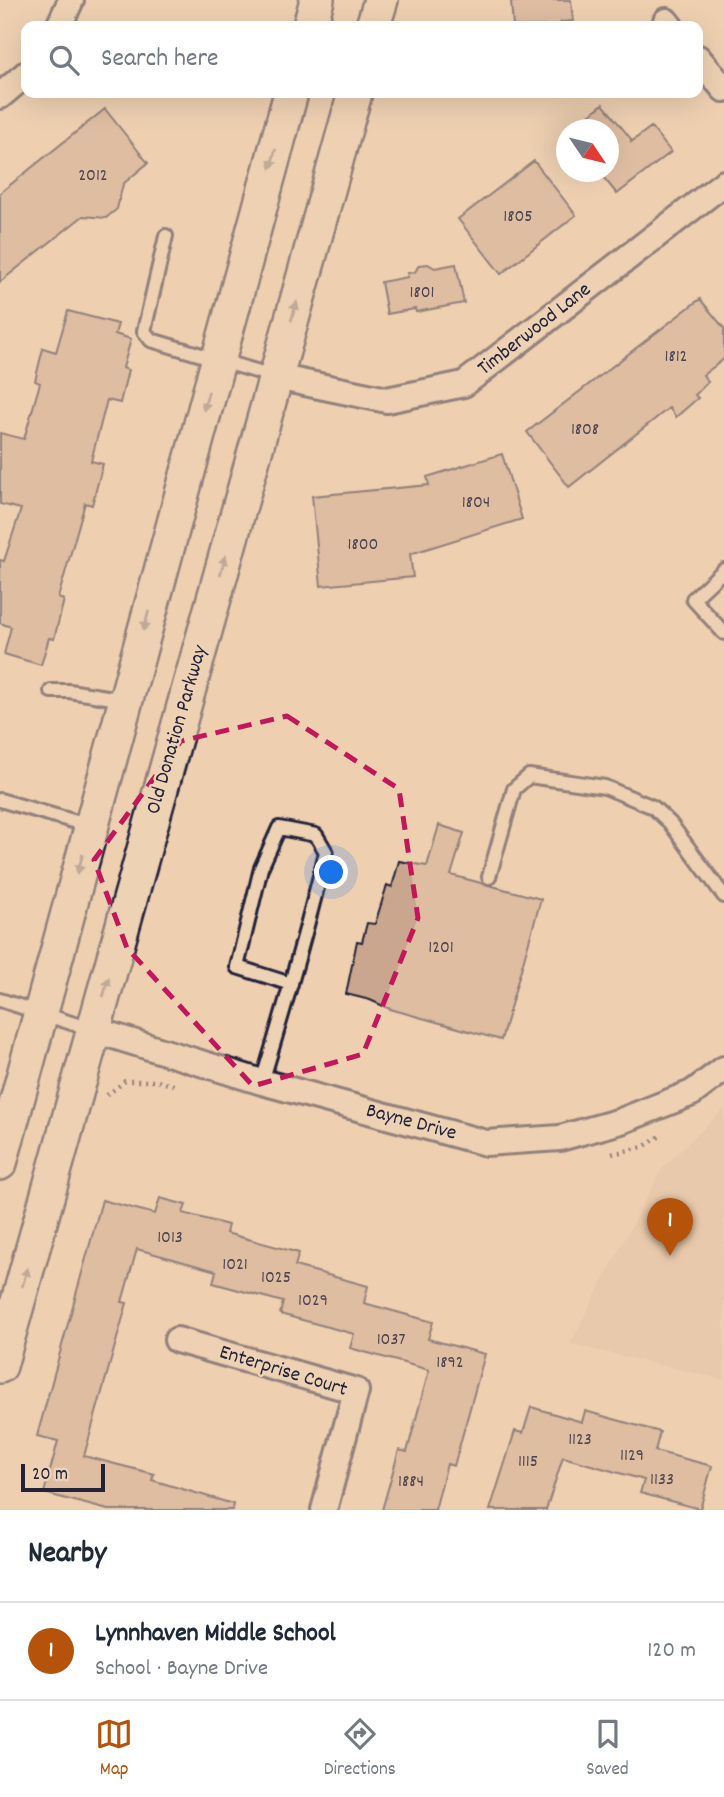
<!DOCTYPE html>
<html lang="en">
<head>
<meta charset="utf-8">
<style>
  body { margin:0; font-family:Dekko,sans-serif; background:#f6f6f7; color:#1f2937 }
  .compass { position:absolute; left:556px; top:119px; width:63px; height:63px; border-radius:50%; background:#fff; box-shadow:0 7px 28px #0002; rotate:125deg }
  .scale { position:absolute; left:21px; bottom:18px; width:84px; box-sizing:border-box; padding-left:7px; border:4px solid #22223b; border-top:0; font-size:19px; line-height:24px; white-space:nowrap; color:#22223b; -webkit-text-stroke:5px #edd2b4; paint-order:stroke }
  .you { position:absolute; left:332px; top:873px; width:24px; height:24px; margin:-18px; border:5px solid #fff; border-radius:50%; background:#1a73e8; box-shadow:0 0 0 10px #1a73e833 }
  .badge { display:grid; place-items:center; width:46px; height:46px; border-radius:50%; background:#b45309; color:#fff; font-size:23px; font-weight:700 }
  .pin { position:absolute; translate:-50% -58px; filter:drop-shadow(0 2px 4px #0008) }
  .pin::after { content:''; position:absolute; top:37px; width:24px; height:21px; background:inherit; clip-path:polygon(0 0,100% 0,50% 100%) }
  .list { margin:0; padding:0; list-style:none }
  h2 { display:flex; justify-content:space-between; align-items:center; height:91px; margin:0; padding:0 28px; font-size:30px }
  h2 small { font-size:23px; font-weight:400; color:#747a83 }
  .list li { display:grid; grid-template-columns:46px 1fr auto; gap:21px; align-items:center; box-sizing:border-box; height:98px; padding:0 28px; border-top:2px solid #e0e1e3 }
  .list b { display:block; font-size:26px; white-space:nowrap }
  .list p { margin:0; font-size:23px; white-space:nowrap; color:#747a83 }
  .list em { font-size:23px; font-style:normal; color:#747a83 }
  .icon { flex:none; width:38px; height:38px; fill:none; stroke:currentColor; stroke-width:2; stroke-linecap:round; stroke-linejoin:round }
  .map { position:relative; flex:none; width:724px; height:1510px; overflow:hidden }
  .search { position:absolute; background:#fff; box-shadow:0 7px 28px #0002; left:21px; right:21px; top:21px; height:77px; display:flex; align-items:center; gap:18px; box-sizing:border-box; padding:0 24px; border-radius:14px; color:#747a83; font-size:26px }
  .sheet { height:189px; background:#fff }
  nav { display:flex; justify-content:space-around; align-items:center; box-sizing:border-box; height:98px; border-top:2px solid #e0e1e3; background:#fff; font-size:19px; color:#747a83 }
  nav a { display:grid; justify-items:center; gap:4px }
  nav .on { color:#b45309 }
  .map>svg:first-child { display:block }
  .built { fill:#dfc0a4 }
  .building { fill:#caa68e; stroke:#22223b; stroke-width:2 }
  .lines { fill:none; stroke-linecap:round; stroke-linejoin:round }
  .lane-casing { stroke:#22223b; stroke-width:18 }
  .street-casing { stroke:#22223b; stroke-width:30 }
  .secondary-casing { stroke:#22223b; stroke-width:38 }
  .path { stroke:#22223b; stroke-width:4.5; stroke-dasharray:2 5; stroke-linecap:butt }
  .lane { stroke:#edd2b4; stroke-width:12 }
  .street { stroke:#edd2b4; stroke-width:24 }
  .secondary { stroke:#edd2b4; stroke-width:33 }
  .oneway { fill:#887a78 }
  .marked { fill:none; stroke:#c2185b; stroke-width:5; stroke-dasharray:14 9; stroke-linejoin:round }
  .labels { text-anchor:middle; dominant-baseline:central; stroke-width:5; stroke-linejoin:round; paint-order:stroke }
  .number-label { font-size:18px; fill:#4c4350 }
  .street-label { font-size:21px; fill:#22223b; stroke:#edd2b4 }
</style>
</head>
<body>
<div class="map">
<svg width="724" height="1510" viewBox="0 0 724 1510">
  <rect width="100%" height="100%" fill="#eed0b1"/>
  <filter id="ink" filterUnits="userSpaceOnUse"><feTurbulence type="fractalNoise" baseFrequency=".0143" numOctaves="2"/><feDisplacementMap in="SourceGraphic" scale="14" xChannelSelector="R" yChannelSelector="G"/><feConvolveMatrix kernelMatrix="1 2 1 2 8 2 1 2 1" color-interpolation-filters="sRGB"/></filter>
  <g filter="url(#ink)">
    <path class="built" d="M724,1109V1380L570,1344L662,1168Z"/>
    <path class="building" d="M531,0H571L573,21L561,22V26H513L511,2Z
      M603,104L631,139V142L651,127L671,152L617,194L599,172H608V130H570Z
      M105,109L148,163L123,184L117,209L106,218L83,216L0,282V193Z
      M534,161L576,215L501,274L458,219Z
      M428,264L435,268L456,264L464,303L416,312L415,309L387,314L381,282L408,277L407,273L415,272L419,265Z
      M700,299L724,328V359L703,375L708,382L695,395L698,398L676,417L669,408L569,487L527,432Z
      M68,311L118,324L115,334L131,339L123,368L128,370L120,403L107,400L91,461L103,464L92,505L85,503L58,598L64,600L54,639L49,638L41,665L4,654L11,627L0,623V560L4,561L21,509L0,504V433L24,439L40,383L35,381L43,348L56,352Z
      M502,454L522,519L410,554L413,577L321,586L312,496L429,485L427,477Z
      M439,825L464,833L451,875L541,899L501,1040L390,1009L370,1000L346,994L357,941L362,942L367,923L375,924L387,885L392,887L399,861L427,866Z
      M160,1198L186,1205L183,1213L228,1225L226,1233L299,1253L295,1266L368,1286L364,1303L433,1322L428,1339L485,1354L454,1466L447,1464L435,1510H382L399,1450L407,1452L429,1370L350,1348L354,1334L280,1314L283,1302L213,1283L216,1271L137,1249L122,1302L127,1303L84,1456L154,1474L152,1480L233,1504L232,1510H108L44,1493L58,1441L37,1436L102,1200L155,1214Z
      M531,1407L582,1422L585,1411L660,1432L655,1451L712,1466L700,1509L640,1493L644,1480L563,1457L546,1510H490L515,1431L523,1433Z"/>
    <g class="lines">
      <defs>
        <path id="lane" d="M166,236L144,331L151,340L276,377
          M724,570L693,599L724,633
          M51,691H69L125,700
          M0,800L90,826
          M489,877L514,789L529,776L605,787L653,807L670,823L724,896
          M0,1000L93,1030
          M262,1082C285,1006 307,929 326,852L316,835L279,828L261,868L237,967L291,984"/>
        <path id="street" d="M666,21L670,26
          M59,26L71,0
          M698,58L724,89
          M0,96L26,74
          M276,377L387,400L464,384L724,183
          M94,1030L262,1082L486,1143L560,1138L621,1121L692,1093L724,1069
          M177,1340L356,1391L324,1510"/>
        <path id="secondary" d="M310,26L317,0
          M373,26L381,0
          M0,1163L291,93
          M0,1366L355,93"/>
      </defs>
      <use href="#lane" class="lane-casing"/>
      <use href="#street" class="street-casing"/>
      <use href="#secondary" class="secondary-casing"/>
      <path class="path" d="M107,1095L125,1081H157L177,1086
        M612,1154L643,1147L662,1135"/>
      <use href="#lane" class="lane"/>
      <use href="#street" class="street"/>
      <use href="#secondary" class="secondary"/>
    </g>
    <defs><path id="oneway-solid" d="M-6-.8H1V-3.2L6.5 0L1 3.2V.8H-6Z" transform="scale(1.75)"/></defs>
    <g class="oneway">
      <use href="#oneway-solid" transform="translate(273 159) rotate(105)"/>
      <use href="#oneway-solid" transform="translate(294 311) rotate(-74)"/>
      <use href="#oneway-solid" transform="translate(206 401) rotate(105)"/>
      <use href="#oneway-solid" transform="translate(223 565) rotate(-74)"/>
      <use href="#oneway-solid" transform="translate(146 621) rotate(105)"/>
      <use href="#oneway-solid" transform="translate(80 864) rotate(105)"/>
      <use href="#oneway-solid" transform="translate(106 987) rotate(-74)"/>
      <use href="#oneway-solid" transform="translate(25 1277) rotate(-74)"/>
    </g>
  </g>
  <path d="M0 0H724V1510H0ZM287,716L399,789L418,918L363,1054L253,1086L127,948L94,860L181,741Z" fill="#eed0b1" fill-opacity=".55" fill-rule="evenodd"/>
  <path class="marked" d="M287,716L399,789L418,918L363,1054L253,1086L127,948L94,860L181,741Z"/>
  <g class="labels">
    <g class="number-label">
      <text x="93" y="176">2012</text>
      <text x="518" y="217">1805</text>
      <text x="422" y="293">1801</text>
      <text x="676" y="357">1812</text>
      <text x="585" y="430">1808</text>
      <text x="476" y="503">1804</text>
      <text x="363" y="545">1800</text>
      <text x="441" y="948">1201</text>
      <text x="170" y="1238">1013</text>
      <text x="235" y="1265">1021</text>
      <text x="276" y="1278">1025</text>
      <text x="313" y="1301">1029</text>
      <text x="391" y="1340">1037</text>
      <text x="450" y="1363">1892</text>
      <text x="580" y="1440">1123</text>
      <text x="632" y="1456">1129</text>
      <text x="528" y="1462">1115</text>
      <text x="662" y="1480">1133</text>
      <text x="411" y="1482">1884</text>
    </g>
    <g class="street-label">
      <text transform="translate(535 330) rotate(-38)">Timberwood Lane</text>
      <text transform="translate(178 730) rotate(-74)">Old Donation Parkway</text>
      <text transform="translate(411 1123) rotate(15)">Bayne Drive</text>
      <text transform="translate(283 1372) rotate(17)">Enterprise Court</text>
    </g>
  </g>
</svg>
<svg class="compass" viewBox="-18 -18 36 36"><path d="M0-13l5 13h-10z" fill="#e53935"/><path d="M0 13l5-13h-10z" fill="#747a83"/></svg>
<div class="scale">20 m</div>
<div class="you"></div>
<div class="pin badge" style="left:670px;top:1256px">1</div>
<div class="search"><svg class="icon" aria-label="search" viewBox="0 0 24 24"><circle cx="10" cy="10" r="6"/><path d="M15 15l6 6"/></svg>Search here</div>
</div>
<section class="sheet">
<h2>Nearby<small></small></h2>
<ul class="list">
<li><span class="badge">1</span><div><b>Lynnhaven Middle School</b><p>School · Bayne Drive</p></div><em>120 m</em></li>
</ul>
</section>
<nav>
<a class="on"><svg class="icon" aria-label="map" viewBox="0 0 24 24"><path d="M3 6l6-2 6 2 6-2v14l-6 2-6-2-6 2zM9 4v14M15 6v14"/></svg>Map</a>
<a><svg class="icon" aria-label="directions" viewBox="0 0 24 24"><path d="M12 3l9 9-9 9-9-9zM9 14v-3h6M13 9l2 2-2 2"/></svg>Directions</a>
<a><svg class="icon" aria-label="saved" viewBox="0 0 24 24"><path d="M7 4h10v16l-5-4-5 4z"/></svg>Saved</a>
</nav>
</body>
</html>
